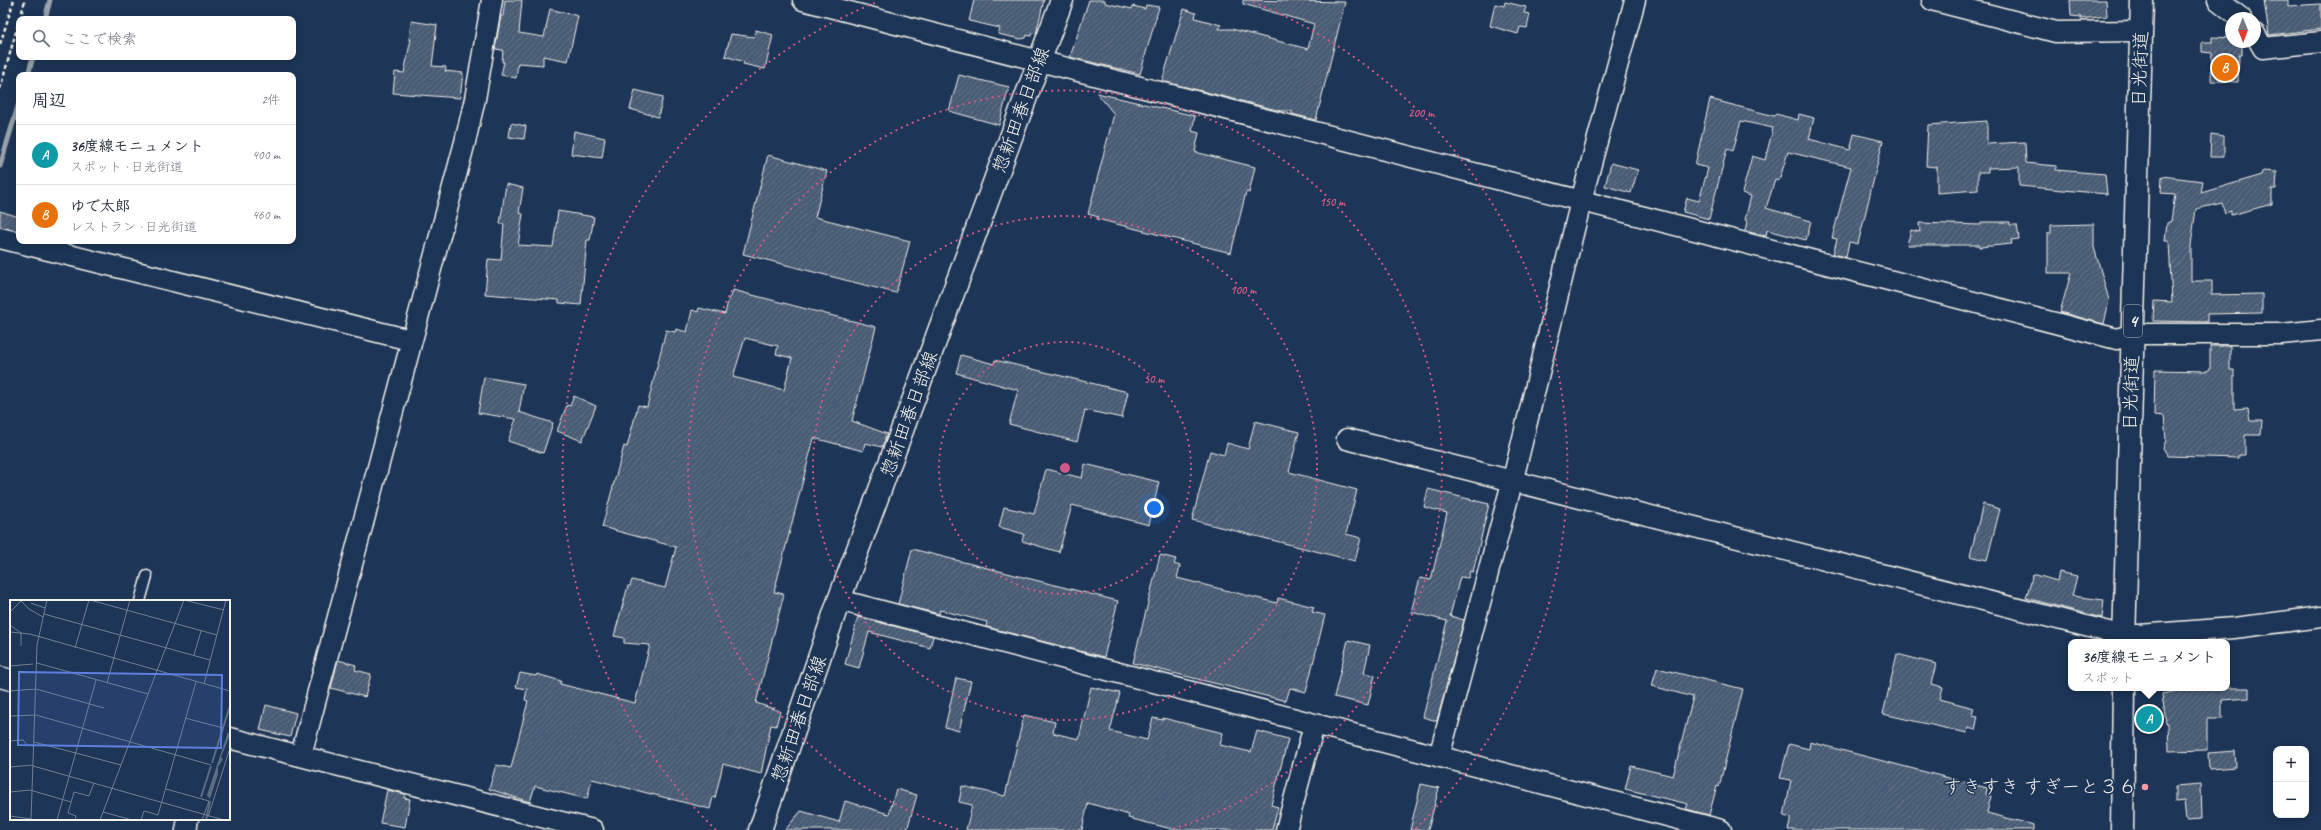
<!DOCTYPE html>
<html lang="ja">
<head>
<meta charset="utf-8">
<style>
  body { margin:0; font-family:Caveat,"Klee One",sans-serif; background:#f2f2f3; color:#1f2937 }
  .controls { position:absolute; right:12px; bottom:12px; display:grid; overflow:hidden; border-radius:8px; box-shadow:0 2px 10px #0003 }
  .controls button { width:36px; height:36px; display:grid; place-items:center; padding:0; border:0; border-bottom:1px solid #e0e1e3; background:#fff; color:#1f2937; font:20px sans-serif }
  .compass { position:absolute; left:2225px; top:12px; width:36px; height:36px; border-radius:50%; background:#fff; box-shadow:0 2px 10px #0003; rotate:179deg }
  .you { position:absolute; left:1154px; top:508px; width:14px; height:14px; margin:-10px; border:3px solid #fff; border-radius:50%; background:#1a73e8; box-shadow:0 0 0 6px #1a73e833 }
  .badge { display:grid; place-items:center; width:26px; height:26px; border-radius:50%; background:#845c67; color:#fff; font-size:13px; font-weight:700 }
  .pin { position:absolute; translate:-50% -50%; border:2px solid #fff; box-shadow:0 1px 4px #0006 }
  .popup { position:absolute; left:2068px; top:639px; width:162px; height:52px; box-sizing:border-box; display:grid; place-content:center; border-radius:8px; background:#fff; filter:drop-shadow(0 1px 3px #0005); font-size:13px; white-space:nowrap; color:#747a83 }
  .popup b { font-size:15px; color:#1f2937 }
  .popup::after { content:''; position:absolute; left:50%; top:100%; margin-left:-8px; border:8px solid transparent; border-top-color:#fff }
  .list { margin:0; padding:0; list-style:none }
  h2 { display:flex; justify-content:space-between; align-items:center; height:52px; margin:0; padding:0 16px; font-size:17px }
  h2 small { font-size:13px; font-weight:400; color:#747a83 }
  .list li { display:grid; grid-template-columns:26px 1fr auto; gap:12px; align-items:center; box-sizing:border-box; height:60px; padding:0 16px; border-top:1px solid #e0e1e3 }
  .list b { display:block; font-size:15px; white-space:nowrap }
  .list p { margin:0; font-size:13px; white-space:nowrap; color:#747a83 }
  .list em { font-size:13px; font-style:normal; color:#747a83 }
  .icon { flex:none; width:22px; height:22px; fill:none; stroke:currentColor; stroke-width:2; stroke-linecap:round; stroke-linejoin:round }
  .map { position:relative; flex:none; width:2321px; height:830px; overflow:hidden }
  .search { position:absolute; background:#fff; box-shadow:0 2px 10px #0003; left:16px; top:16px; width:280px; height:44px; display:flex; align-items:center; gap:10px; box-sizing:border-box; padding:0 14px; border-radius:8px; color:#747a83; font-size:15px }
  .panel { position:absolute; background:#fff; box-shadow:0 2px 10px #0003; left:16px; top:72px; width:280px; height:172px; border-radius:8px }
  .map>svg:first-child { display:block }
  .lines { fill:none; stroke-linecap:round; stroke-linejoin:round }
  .stream { stroke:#9aa2ab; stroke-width:5 }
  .building { fill:url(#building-hatch); stroke:#f4f1e8; fill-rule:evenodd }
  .service-casing { stroke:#f4f1e8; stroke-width:13 }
  .minor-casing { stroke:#f4f1e8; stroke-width:23 }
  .secondary-casing { stroke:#f4f1e8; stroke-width:25 }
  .trunk-casing { stroke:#f4f1e8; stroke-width:25 }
  .path { stroke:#f4f1e8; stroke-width:2.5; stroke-dasharray:4 3; stroke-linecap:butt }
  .service { stroke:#1d3557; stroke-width:10 }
  .minor { stroke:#1d3557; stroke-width:20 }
  .secondary { stroke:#1d3557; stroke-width:22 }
  .trunk { stroke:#1d3557; stroke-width:22 }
  .ring { fill:none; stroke:#d15985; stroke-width:2; stroke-dasharray:2 4 }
  .poi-dot { fill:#ff9aa2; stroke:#1d3557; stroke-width:1.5 }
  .labels { text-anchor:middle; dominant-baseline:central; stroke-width:3; stroke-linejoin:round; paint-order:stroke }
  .shield { fill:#1d3557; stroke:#b4b9bc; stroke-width:1 }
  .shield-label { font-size:18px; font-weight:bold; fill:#f4f1e8 }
  .street-label { font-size:19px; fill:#f4f1e8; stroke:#1d3557 }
  .poi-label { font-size:19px; fill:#f4f1e8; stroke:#1d3557; text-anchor:end }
  .inset-river { fill:none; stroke:#5e6d82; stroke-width:2 }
  .inset-road { fill:none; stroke:#738091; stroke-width:1 }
  .view { fill:#5e7fdd; fill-opacity:0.15; stroke:#5e7fdd; stroke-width:2 }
  .inset-edge { fill:none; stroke:#f4f1e8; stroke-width:2 }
  .centre { fill:#d15985; stroke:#1d3557; stroke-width:2 }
  .ring-label { font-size:12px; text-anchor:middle; font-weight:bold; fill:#d15985; stroke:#1d3557; stroke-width:3; stroke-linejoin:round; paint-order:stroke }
</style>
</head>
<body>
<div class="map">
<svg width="2321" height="830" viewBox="0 0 2321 830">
  <defs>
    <pattern id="building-hatch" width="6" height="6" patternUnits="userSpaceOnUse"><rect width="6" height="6" fill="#485b74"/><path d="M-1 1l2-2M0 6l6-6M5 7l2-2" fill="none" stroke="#637388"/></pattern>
  </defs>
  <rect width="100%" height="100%" fill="#1d3557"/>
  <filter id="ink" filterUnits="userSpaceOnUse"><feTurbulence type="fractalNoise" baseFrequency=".025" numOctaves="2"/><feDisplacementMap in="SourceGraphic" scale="8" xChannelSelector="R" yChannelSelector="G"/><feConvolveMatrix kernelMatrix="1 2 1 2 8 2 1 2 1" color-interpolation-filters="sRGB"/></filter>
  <g filter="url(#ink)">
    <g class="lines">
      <path class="stream" d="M45,19L50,0
        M28,75L33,57
        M0,166L19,103"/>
    </g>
    <path class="building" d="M505,0H522L519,33L544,37L550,9L578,16L568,61L543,56V65L518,63L516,78L501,75L504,62H502L503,50L495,49L501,16H503Z
      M974,0H1044L1036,34L1032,33L1031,36L1027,35L1026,38L1020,39L998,34L1000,28L969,21Z
      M1089,0H1105V3L1132,9L1133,6L1145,9L1146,5L1159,7L1140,74L1070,57Z
      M1243,0L1345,2L1316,120L1292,114V111H1281L1162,81L1184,9L1196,13L1195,18L1221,25L1219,29H1232L1308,49L1314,24L1243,4Z
      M2070,0H2106L2107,16L2081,19V17L2071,16Z
      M2264,0H2288V6L2321,4V29L2269,35Z
      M1505,2L1526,7L1524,13L1530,14L1527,28L1520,27L1518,34L1490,26L1495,4L1504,6Z
      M411,21L437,25L432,66L446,67L445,71L463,73L460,98L393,93L395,72L404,73L411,39H409Z
      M756,30L773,35L765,69L743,64L744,62L725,56L731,34L754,37Z
      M2212,37L2231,38V42H2242V55H2239L2238,82L2211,81L2212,53L2202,52V42H2212Z
      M959,75L1009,87L999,125L949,111Z
      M635,90L663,97L658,117L630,109Z
      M1097,93L1195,116L1192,131L1199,133L1195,152L1255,167L1249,193L1246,192L1231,253L1097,219L1099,217L1088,214L1114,114Z
      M1710,99L1774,116L1776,114L1798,120L1799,114L1814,118L1809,139L1850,150L1854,134L1883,141L1858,244L1849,242L1846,257L1833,254L1837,239L1832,238L1851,167L1788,152L1779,181L1775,180L1766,208L1811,221L1806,240L1767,230L1766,236L1745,231L1747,221L1745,220L1751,196L1742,193L1752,156L1765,160L1773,128L1741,121L1733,151L1727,149L1709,219L1683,212L1687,198L1699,201L1708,168L1695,165Z
      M1987,121V144L2025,142L2026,163L2056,166V170L2105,174L2107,194L2019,186V167L1988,168V172H1978V190L1937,193V167L1926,166L1928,125Z
      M511,123L526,126L524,139L509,137Z
      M574,131L605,138L602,158L571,154Z
      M2211,134L2224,136V157H2210Z
      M768,155L827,171L815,217L910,241L896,293L743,254Z
      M1611,163L1638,170L1631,193L1605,186Z
      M2263,171L2277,172L2276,189H2272V204L2231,215V211L2225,213L2222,203L2196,209L2191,245V281H2212V295L2262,294V313L2207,314V322L2153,321L2154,301L2172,302L2169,241H2165L2167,223L2171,221L2175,194L2161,193L2162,176L2203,181L2201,193L2262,175Z
      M506,184L523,188L519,213L523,214L518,245L553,247L558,211L594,217L590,240H587L581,305L559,303V300L485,294L488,259L501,260L504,224H500Z
      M0,211L19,217V231L0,227Z
      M1981,222H2010V225H2017L2019,239L2011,240L2012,244L1980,247V245H1907L1911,230L1920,232L1919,223L1981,225Z
      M2094,224V247L2109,300L2104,324L2060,312L2071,273H2048V233H2051V225Z
      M733,290L876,327L852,421L887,434L882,447L865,443L863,451L814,438L774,592L784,594L756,703L780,711L776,726L771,725L761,774L723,764L715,798L713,797L710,809L592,779L587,799L535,786L530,802L489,789L496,765L511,768L528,701L525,700L527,689L516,687L520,673L536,676L537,674L561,681L560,684L635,703L650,645L624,643V638L614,636L628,586H630L632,580L665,588L676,547L602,527L624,446L627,447L638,405L647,407L666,330L675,332L676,329L687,332L692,310L698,312L699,308L725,314L729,297H731ZM745,338L778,346L776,354L792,358L784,390L733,377Z
      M2210,346H2230V370H2234V409L2248,408L2250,421H2262L2261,435H2245V455H2239V458L2168,456L2163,448L2166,440L2164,416L2154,415L2155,370L2207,371L2210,369Z
      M961,355L994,364L995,360L1128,392L1122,418L1085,410L1077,442L1009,424L1018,390L956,373Z
      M484,377L524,384L519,412L553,423L543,453L508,441L516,419L478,413Z
      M574,396L596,406L582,441L557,431L567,405L570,406Z
      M1255,421L1299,432L1289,472L1357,490L1346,534L1361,538L1355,561L1192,520L1210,451L1224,455L1227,443L1248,449Z
      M1085,464L1159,482L1149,525L1072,505L1059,552L1022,541L1024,534L999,527L1004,507L1034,514L1046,469L1082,478Z
      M1428,489L1489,504L1473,572L1470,571L1468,578L1460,577L1450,616L1464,620L1437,721L1423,717L1447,621L1411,612L1420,578L1431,580L1447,513L1424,507Z
      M1983,504L2000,509L1987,560L1970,556Z
      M912,549L1118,601L1104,657L986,627L987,622L940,610L939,614L898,604Z
      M1160,555L1176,559L1174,564L1180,566L1177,578L1277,603L1278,598L1314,607L1312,612L1325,615L1306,692L1290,688L1286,701L1133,663Z
      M2059,572L2077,576L2072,596L2104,600L2102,618L2026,598L2033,574L2057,581Z
      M858,617L933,636L930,648L869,632L859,668L845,664Z
      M1348,640L1370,645L1364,673L1375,675L1368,705L1334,697Z
      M1897,654L1936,664L1931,684L1943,687L1940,699L1974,708L1972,715L1978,716L1975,730L1968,728L1967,733L1883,714Z
      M338,660L356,665L355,670L371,674L365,697L331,688Z
      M1657,668L1743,689L1719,787L1717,786L1709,815L1686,809L1688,804L1625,789L1631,766L1673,776L1693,697L1652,686Z
      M956,678L971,681L959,731L945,727Z
      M1091,687L1120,693L1110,731L1147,740L1153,718L1163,720V718L1223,733L1220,745L1251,752L1257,731L1288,739L1271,805L1278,807L1272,830H1176L1128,818L1129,815L1088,803L1082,830H966L972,805L959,802L962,786L1005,796L1024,715L1055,722L1053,733L1079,739Z
      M2192,688H2249V698L2222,700V719H2207V750L2169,751L2168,723H2166L2162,694Z
      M266,705L296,713L290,737L260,730Z
      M1810,742L1987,788L1986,795L1991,796L1987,813L2034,825V830H1788L1791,818L1784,816L1791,780L1780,778L1789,744L1809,749Z
      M2235,751L2236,767L2209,769L2208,753Z
      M1421,784L1439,788L1428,830H1410Z
      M2201,784L2202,819L2186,820L2184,801L2175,802V786Z
      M896,789L917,795L907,830H785L801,811L839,822L845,801L889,814Z
      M387,790L405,794L404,798L410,799L405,827L380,823Z"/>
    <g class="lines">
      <defs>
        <path id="service" d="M140,601L147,576"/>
        <path id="minor" d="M803,0L2117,339L2133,334H2281L2321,330
          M1932,0L2056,32L2141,31
          M2218,0L2241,18
          M2255,34L2263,48L2321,42
          M0,238L410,340
          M1347,439L2125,636L2234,628L2321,617
          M839,600L1721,830
          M0,677L11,680
          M229,738L593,830
          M301,755L465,142L475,99L492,0
          M1439,757L1513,479L1581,201L1635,0
          M186,830L188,819
          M1286,830L1314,725"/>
        <path id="secondary" d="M760,830L839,600L1062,0"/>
        <path id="trunk" d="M2124,642L2142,0
          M2122,830L2124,688"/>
      </defs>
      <use href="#service" class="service-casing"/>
      <use href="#minor" class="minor-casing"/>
      <use href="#secondary" class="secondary-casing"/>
      <use href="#trunk" class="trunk-casing"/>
      <path class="path" d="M20,19L25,0
        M0,44L14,0
        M0,89L19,21"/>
      <use href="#service" class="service"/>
      <use href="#minor" class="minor"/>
      <use href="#secondary" class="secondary"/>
      <use href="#trunk" class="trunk"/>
    </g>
  </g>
  <g class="ring">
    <circle cx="1065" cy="468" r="126"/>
    <circle cx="1065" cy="468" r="252"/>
    <path d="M958 829A377 377 0 1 1 1172 829"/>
    <path d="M716 830A503 503 0 0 1 877 2M1253 2A503 503 0 0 1 1414 830"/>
  </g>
  <circle class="poi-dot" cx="2145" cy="787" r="4"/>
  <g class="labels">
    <rect class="shield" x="2124" y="305" width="18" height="32" rx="3"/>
    <g class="shield-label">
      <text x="2133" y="321">4</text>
    </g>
    <g class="street-label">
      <text transform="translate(2140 69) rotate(-88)">日光街道</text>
      <text transform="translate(1021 110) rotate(-70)">惣新田春日部線</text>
      <text transform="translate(2131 393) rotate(-88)">日光街道</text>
      <text transform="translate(909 414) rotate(-70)">惣新田春日部線</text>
      <text transform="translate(799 719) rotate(-71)">惣新田春日部線</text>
    </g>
    <g class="poi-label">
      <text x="2137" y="787">すきすき すぎーと３６</text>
    </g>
  </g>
  <g transform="translate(10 600)">
    <rect width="220" height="220" fill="#1d3557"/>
    <path d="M218,132L220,135L211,157L213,159L208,167V174L200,199L197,195Z" fill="#5e6d82"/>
    <path class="inset-river" d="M202,163L220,106M191,197L201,166M196,220L200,201"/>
    <path class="inset-road" d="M10,0L19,9L33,17M80,0L207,35M174,0L214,10M21,3L35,8M0,12L11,1M34,14L200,60M0,25L11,33V46M0,32L20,34L220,91M65,48L79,0M184,55L191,31M27,63L138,94M0,66L23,64M97,83L120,0M194,84L216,0M0,91L26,89L94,108M0,116L26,115L201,165M175,118L213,128M0,141L13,140L17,145L24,146M24,142L111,165M23,166L214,220M0,167L23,165M156,189L199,201L192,220M0,192L20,190L61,202M93,212L122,220M0,216L21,219M198,217L220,148M21,220L27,45L37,0M47,220L86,80M65,220L66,216L58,213L64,192L79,196L84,183M90,220L174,0M131,220L134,211L148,215L186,82"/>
    <path class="view" d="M9,72L212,75L211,148L8,145Z"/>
    <rect width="220" height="220" class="inset-edge"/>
  </g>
  <circle cx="1065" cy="468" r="6" class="centre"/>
  <g class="ring-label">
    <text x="1421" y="117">200 m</text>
    <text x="1332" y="206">150 m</text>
    <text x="1243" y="294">100 m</text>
    <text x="1154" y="383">50 m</text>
  </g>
</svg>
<div class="controls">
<button>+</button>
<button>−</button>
</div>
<svg class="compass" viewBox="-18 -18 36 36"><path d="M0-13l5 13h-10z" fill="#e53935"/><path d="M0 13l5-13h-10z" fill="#747a83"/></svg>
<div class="you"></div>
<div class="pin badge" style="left:2149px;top:719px;background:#0f9aa8">A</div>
<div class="popup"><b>36度線モニュメント</b>スポット</div>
<div class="pin badge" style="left:2225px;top:68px;background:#e8710a">B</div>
<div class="search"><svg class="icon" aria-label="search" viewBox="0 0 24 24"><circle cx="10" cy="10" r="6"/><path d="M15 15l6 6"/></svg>ここで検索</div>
<section class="panel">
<h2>周辺<small>2件</small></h2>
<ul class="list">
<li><span class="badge" style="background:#0f9aa8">A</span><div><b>36度線モニュメント</b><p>スポット · 日光街道</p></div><em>400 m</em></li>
<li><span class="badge" style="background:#e8710a">B</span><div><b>ゆで太郎</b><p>レストラン · 日光街道</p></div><em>460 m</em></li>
</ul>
</section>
</div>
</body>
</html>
